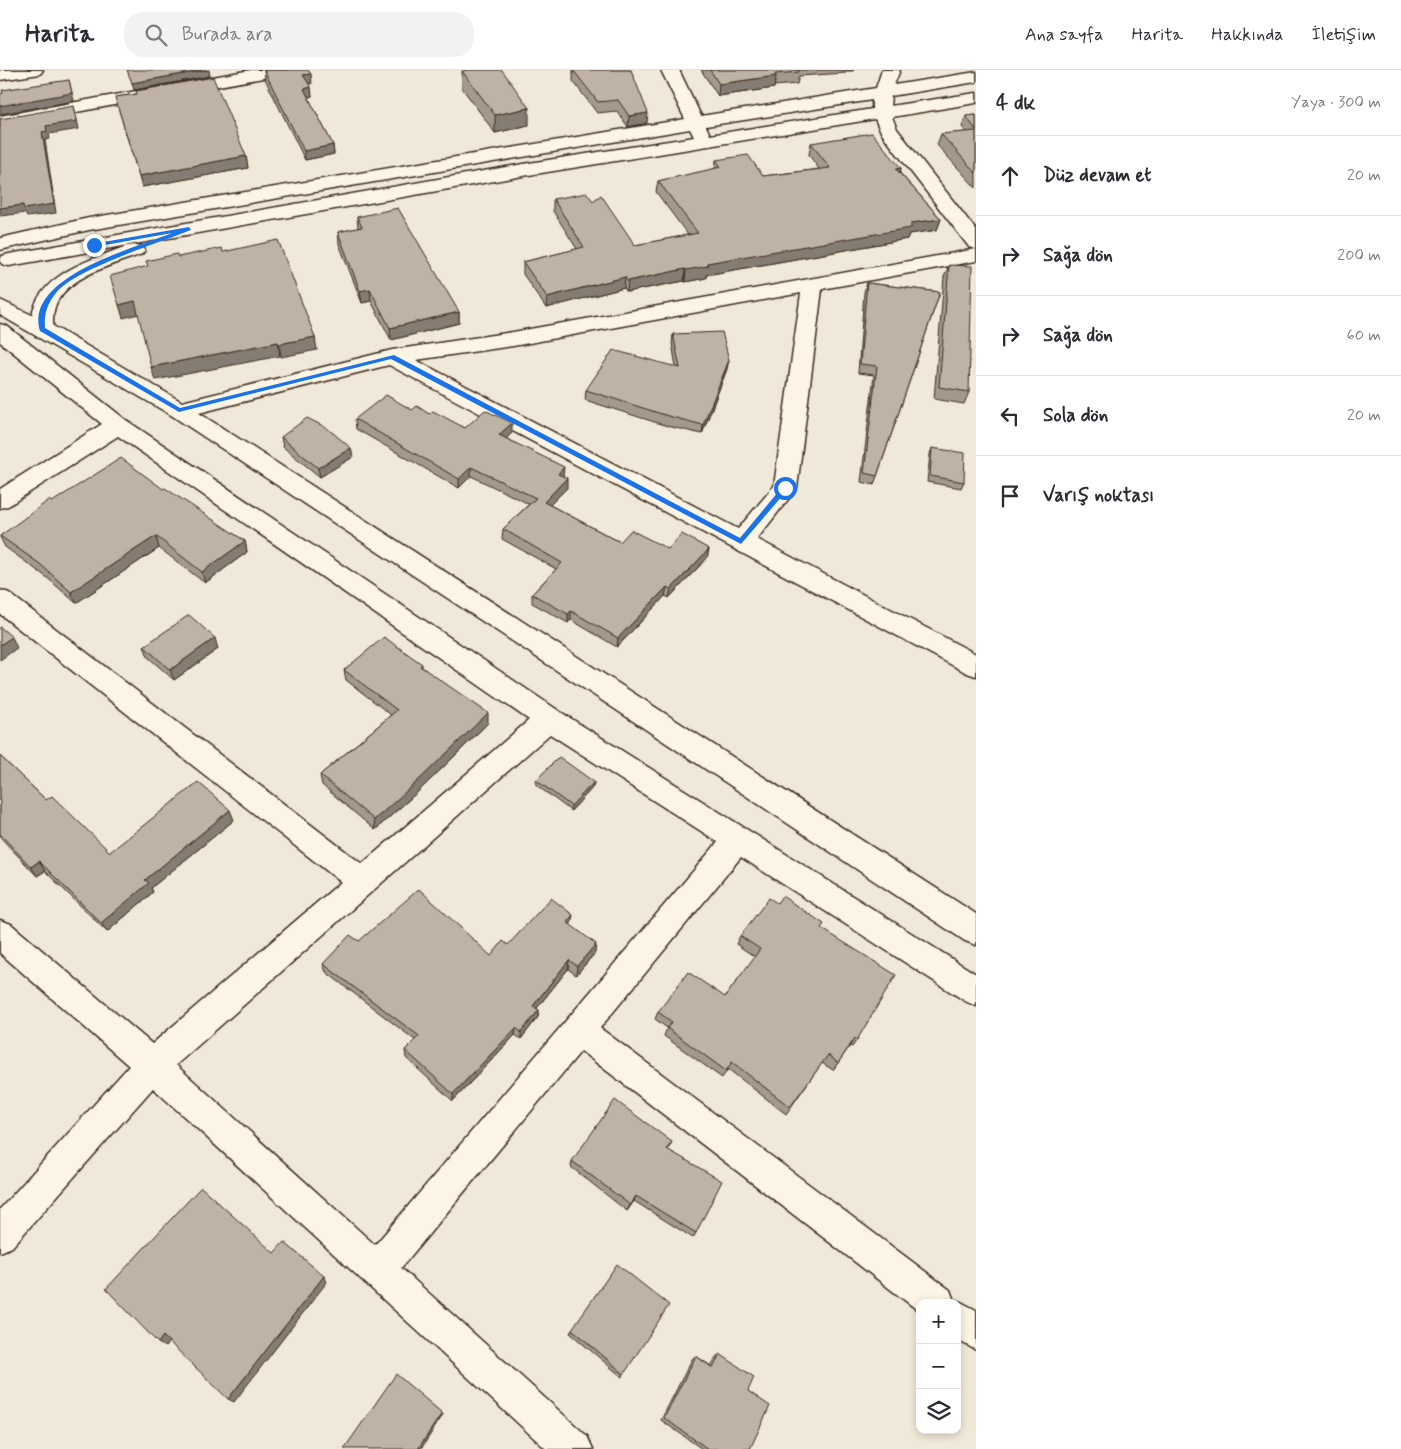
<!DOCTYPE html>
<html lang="tr">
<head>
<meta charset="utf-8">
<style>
  body { margin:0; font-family:Mynerve,sans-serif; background:#f2f2f3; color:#2b2b33 }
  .controls { position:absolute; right:15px; bottom:15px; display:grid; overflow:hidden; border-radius:10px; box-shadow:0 2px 8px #0003 }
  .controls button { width:45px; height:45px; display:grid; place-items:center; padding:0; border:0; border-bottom:1px solid #e1e1e2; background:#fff; color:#2b2b33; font:25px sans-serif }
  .stop { position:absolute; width:15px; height:15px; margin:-11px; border:4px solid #1a73e8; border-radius:50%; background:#fff }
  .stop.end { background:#1a73e8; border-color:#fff; box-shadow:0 1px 5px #0008 }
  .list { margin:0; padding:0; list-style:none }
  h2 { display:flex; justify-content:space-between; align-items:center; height:65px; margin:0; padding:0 20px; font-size:21px }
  h2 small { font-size:16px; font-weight:400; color:#7c7c81 }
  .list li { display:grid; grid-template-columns:32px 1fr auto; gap:15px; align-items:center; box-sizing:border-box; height:80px; padding:0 20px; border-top:1px solid #e1e1e2 }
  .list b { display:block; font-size:19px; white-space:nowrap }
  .list em { font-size:16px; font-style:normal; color:#7c7c81 }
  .icon { flex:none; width:28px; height:28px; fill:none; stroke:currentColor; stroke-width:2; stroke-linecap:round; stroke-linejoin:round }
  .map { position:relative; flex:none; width:976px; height:1379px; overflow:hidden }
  header { display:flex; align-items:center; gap:30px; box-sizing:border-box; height:70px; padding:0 25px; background:#fff; border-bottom:1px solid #e1e1e2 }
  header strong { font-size:24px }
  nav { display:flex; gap:28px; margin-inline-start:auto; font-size:18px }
  .search { width:350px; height:45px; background:#f2f2f3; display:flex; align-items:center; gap:12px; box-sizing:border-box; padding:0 18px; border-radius:20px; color:#7c7c81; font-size:19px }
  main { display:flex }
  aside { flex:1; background:#fff }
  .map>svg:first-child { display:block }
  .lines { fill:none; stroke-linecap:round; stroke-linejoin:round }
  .minor-casing { stroke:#3b2a1e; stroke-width:3 }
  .minor { fill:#fcf5e5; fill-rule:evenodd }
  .wall { fill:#a39a8d; stroke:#3b2a1e }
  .shaded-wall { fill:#857d73; stroke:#3b2a1e }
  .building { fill:#beb3a4; stroke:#3b2a1e }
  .route { fill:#1a73e8 }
</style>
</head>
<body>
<header>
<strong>Harita</strong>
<div class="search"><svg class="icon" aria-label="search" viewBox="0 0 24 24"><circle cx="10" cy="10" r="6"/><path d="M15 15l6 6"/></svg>Burada ara</div>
<nav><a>Ana sayfa</a><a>Harita</a><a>Hakkında</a><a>İletişim</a></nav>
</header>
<main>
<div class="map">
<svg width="976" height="1379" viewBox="0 0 976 1379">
  <rect width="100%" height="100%" fill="#f0e9d9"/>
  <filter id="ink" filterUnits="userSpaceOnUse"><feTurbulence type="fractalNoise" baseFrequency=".02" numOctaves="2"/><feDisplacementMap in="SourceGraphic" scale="10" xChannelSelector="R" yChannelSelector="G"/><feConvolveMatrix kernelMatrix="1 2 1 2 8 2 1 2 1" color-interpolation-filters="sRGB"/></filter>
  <g filter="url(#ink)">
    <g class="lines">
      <defs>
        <path id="minor" d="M0,0H43L40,4L0,10Z
          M251,0H288L285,4L279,5L0,56V46Z
          M661,0H679L701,46L876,18L882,0H900L894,15L976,2V12L891,26L890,36L976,23V33L892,47L897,59L976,160V191L822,219L797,418L757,469L976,584V606L967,603L389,295L199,343L976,844V875L965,871L171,345L0,245V230L32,245C39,209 78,194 108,183C119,179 130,173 142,176L145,180L142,184C115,194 74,204 58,230C53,239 53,247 53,256L182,332L392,280L513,262L976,179L969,177L882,64L875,49L529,105L9,196L2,194L0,191L2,186L9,184L529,93L694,67L690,59L89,160L0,180V168L89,148L685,49ZM872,30V39L710,65L706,56ZM801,223L774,416L738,459L416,290L513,276Z
          M0,254L7,256L126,350L559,641L976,904V936L965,931L741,787L600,958L950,1220L954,1231L957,1230L976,1240V1280L957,1270V1233H920V1242L581,981L401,1198L587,1366L593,1379H546L153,1018L12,1177L0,1182V1139L129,996L0,883V850L11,854L152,974L341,812L0,544V520L9,523L362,794L529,650L118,366L8,436L0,438V419L102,354L0,272ZM550,664L718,772L375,1175L176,995Z"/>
      </defs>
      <use href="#minor" class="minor-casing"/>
      <use href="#minor" class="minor"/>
    </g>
    <path class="wall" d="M264,0L312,13H309L312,26L308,27L333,75L334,84L305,90L265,9Z
      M573,0H631L647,53L628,57L617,41L597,43L573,11Z
      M701,0H854L853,1H846V3L799,6L797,14L774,16V18L718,26Z
      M462,1L529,55L495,63L462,18Z
      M136,24L246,86L248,98L142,117L115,27Z
      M976,45V118L937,75L941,64L966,62L962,57L966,46Z
      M811,73L901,98L900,103L941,149L937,160L909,164L907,169L706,205V208L685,212L684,211L627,222L624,218L546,238L523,204V192L577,179L553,141V129L593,131L635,175L688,165L656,122L658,111L715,99L716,90L763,106L819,99L809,85Z
      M357,147L459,242V253L391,270L371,231L362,233L339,174L338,162L358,158Z
      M949,195L969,322L964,334L934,329L944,207Z
      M867,213L940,222L874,415L861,412L874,305L858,303L864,222Z
      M673,264L727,299L702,364L667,356L585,330L586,320L676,297L672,273Z
      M412,340L429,344L465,358L512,363L506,368L563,406L567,418L550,435L620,472L668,479H709L707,488L669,528L665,526L617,577L571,550L568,553L532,533V524L556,499L502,469L503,459L529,434L471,406L459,418L356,359L355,349Z
      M281,367L353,387L320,407L283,377Z
      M932,378L964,412L961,418L927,412L930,384Z
      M163,419L245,471L247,482L205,513L159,478L76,533L45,506L5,477L0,467V466L52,432Z
      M144,576L218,579L174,610L148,587Z
      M422,594V597L488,653L422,718L375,760L322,715L320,705L391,645L346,610L344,600Z
      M0,686L46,730L110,782L234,750L151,818L153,822L107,862L45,801L37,806L0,767Z
      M536,710L594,712L593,717L571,741L536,715Z
      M777,833L822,859L857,970L852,977L850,976L833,1000L822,993L786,1044L728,999L722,1008L664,966L667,958L655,949L658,942L725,927L755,887L736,874L740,866Z
      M571,854L570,855L595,883L576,905L568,899L537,938L539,940L538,947L521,969L515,965L453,1031L406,988L405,980L415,970L326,902L323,894L359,871L491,886L508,875Z
      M672,1072L668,1080L696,1163L693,1168L634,1131L627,1141L571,1097L572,1091Z
      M572,1259L624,1304L622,1307L570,1263Z
      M720,1284L748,1321L750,1379H702L661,1350L692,1289L696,1286L711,1296L716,1287Z"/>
    <path class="shaded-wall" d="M206,0H209L210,6L134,20L132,13Z
      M311,4L312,13L304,14L303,5Z
      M776,6L774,18L718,26L719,14Z
      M69,10L74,31L0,44V36Z
      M311,17L312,26L305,28L304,19Z
      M74,36L79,59L49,64L50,69L45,70L56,143L27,147L25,143L0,146V138L23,135L42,62L46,56Z
      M529,38V55L495,63V45Z
      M648,43L647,53L628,57L629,46Z
      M333,75L334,84L305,90L304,81Z
      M246,86L248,98L142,117L139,106Z
      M901,98L898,109L896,99Z
      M941,149L937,160L909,164L907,169L706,205V208L685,212L686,200L707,193L911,153Z
      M685,199L684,211L627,222L628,211Z
      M625,207L624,218L546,238L547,227Z
      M370,219L371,231L362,233L360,221Z
      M135,231L139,244L123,248L119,235Z
      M459,242V253L391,270L390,258Z
      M315,267L317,280L281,287L279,274Z
      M278,272L280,286L155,310L151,297Z
      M729,290L727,299L702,364L703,355Z
      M512,353V363L499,375V365Z
      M351,378L353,387L320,407L318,398Z
      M471,397V406L459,418V409Z
      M564,397L563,407L558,404Z
      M567,408V418L544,441V432Z
      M156,466L159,478L76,533L71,522Z
      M245,471L247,482L205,513L202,502Z
      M709,479L707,488L669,528L671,519Z
      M667,517L665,526L617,577L618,568Z
      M571,541V550L568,553V544Z
      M12,567L17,578L0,590V575Z
      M215,568L218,579L174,610L170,600Z
      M488,643V653L422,718L375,760L374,750Z
      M594,712L593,717L571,741V736Z
      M230,740L234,750L151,818L153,822L107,862L101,853L145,810Z
      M39,791L45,801L37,806L31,797Z
      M573,845L571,854L565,861L567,852Z
      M596,874L595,883L576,905L577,896Z
      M569,890L568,899L533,943V936Z
      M539,940L538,947L521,969V962Z
      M516,958L515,965L453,1031V1024Z
      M636,1126L634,1131L627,1141L630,1135Z
      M324,1206L327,1212L234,1332L228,1329Z
      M163,1266L170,1271L165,1277L158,1273Z
      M442,1343L443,1345L421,1379H418Z"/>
    <path class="building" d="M127,0H206L132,13Z
      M264,0H308L311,4L303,5L311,17L304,19L333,75L304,81Z
      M468,0H502L529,38L495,45L462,1Z
      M573,0H631L648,43L629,46L618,30L598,32Z
      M710,0H798L799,2L775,4L776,6L719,14Z
      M213,7L246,86L139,106L115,27L137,24L136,21Z
      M69,10L72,23L0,36V24L3,23L2,20Z
      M74,36L77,51L46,56L47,61L42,62L54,134L24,139L23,135L0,138V49Z
      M976,45V60L966,46Z
      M976,61V103L941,64Z
      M872,63L901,98L896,99L941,149L911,153V158L707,193L708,196L686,200L685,199L628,211L625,207L547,227L523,192L584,177L553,129L587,123L593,131L601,125L635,175L698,163L658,111L721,97L716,90L748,85L763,106L830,98L811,73Z
      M398,138L459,242L390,258L370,219L360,221L338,162L362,157L357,147Z
      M278,170L315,267L279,274L278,272L151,297L135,231L119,235L110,206L148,196L146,191L177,184L178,187L222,178L223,182Z
      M949,195L972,196L969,322L939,317Z
      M867,213L940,222L877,406L864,403L877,296L860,294Z
      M722,262L729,290L703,355L668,346L586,320L613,280L680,298L673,264Z
      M386,325L412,340L417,336L429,344L433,341L465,358L485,340L512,353L499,365L564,397L558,404L567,408L544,432L620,472L631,460L668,479L682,464L709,479L671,519L667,517L618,568L571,541L568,544L532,524L562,493L503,459L536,428L471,397L459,409L355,349Z
      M307,348L327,358L351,378L318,398L281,367Z
      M932,378L965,383L964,412L930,406Z
      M121,388L163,419L165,418L245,471L202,502L156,466L71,522L40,494L0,466L49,430L52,432Z
      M189,545L215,568L170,600L144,576Z
      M0,557L12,567L0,575Z
      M384,567L422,594L420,596L488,643L421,708L374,750L320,705L397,640L344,600Z
      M0,686L46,730L52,726L110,782L198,712L230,740L145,810L149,813L101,853L39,791L31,797L0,764Z
      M559,687L594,712L571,736L536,710Z
      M419,819L491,886L503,871L508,875L551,828L573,845L567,852L596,874L577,896L569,890L533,936L539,940L521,962L516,958L453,1024L405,980L419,966L323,894L350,865L359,871Z
      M782,826L824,854L821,858L896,905L857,970L855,968L838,993L828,985L790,1037L732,992L726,1001L667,958L672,952L658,942L688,902L725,927L760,879L740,866L769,828L777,833Z
      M615,1030L672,1072L667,1079L722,1111L696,1163L636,1126L630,1135L572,1091Z
      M201,1117L274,1183L284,1172L324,1206L228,1329L163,1266L158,1273L106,1219Z
      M617,1194L669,1235L624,1304L572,1259Z
      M720,1284L754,1307L748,1321L770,1336L750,1379H708L664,1348L696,1286L713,1298Z
      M396,1304L442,1343L418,1379H344Z"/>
  </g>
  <path class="route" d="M189,157L191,160C161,172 73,200 56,223C47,234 44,244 45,258L180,338L394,285L740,468L783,416L789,418L741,474L391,289L179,342L40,261C23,207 135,178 172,163L94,177L92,174Z"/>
</svg>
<div class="controls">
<button>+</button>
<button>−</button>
<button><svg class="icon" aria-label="layers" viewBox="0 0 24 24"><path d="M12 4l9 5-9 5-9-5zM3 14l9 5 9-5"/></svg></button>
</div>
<div class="stop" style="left:785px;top:418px"></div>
<div class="stop end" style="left:94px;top:175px"></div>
</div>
<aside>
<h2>4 dk<small>Yaya · 300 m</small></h2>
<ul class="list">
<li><svg class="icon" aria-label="ahead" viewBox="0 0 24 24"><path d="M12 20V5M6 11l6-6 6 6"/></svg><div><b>Düz devam et</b></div><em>20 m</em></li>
<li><svg class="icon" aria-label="right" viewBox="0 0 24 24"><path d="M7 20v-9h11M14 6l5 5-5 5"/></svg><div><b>Sağa dön</b></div><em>200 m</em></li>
<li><svg class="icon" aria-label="right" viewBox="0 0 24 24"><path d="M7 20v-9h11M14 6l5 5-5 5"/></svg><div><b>Sağa dön</b></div><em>60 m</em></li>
<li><svg class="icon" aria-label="left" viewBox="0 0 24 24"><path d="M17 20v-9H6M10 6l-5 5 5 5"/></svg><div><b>Sola dön</b></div><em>20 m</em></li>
<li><svg class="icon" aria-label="arrive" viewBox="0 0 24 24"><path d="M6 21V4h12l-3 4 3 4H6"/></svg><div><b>Varış noktası</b></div></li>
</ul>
</aside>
</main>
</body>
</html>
